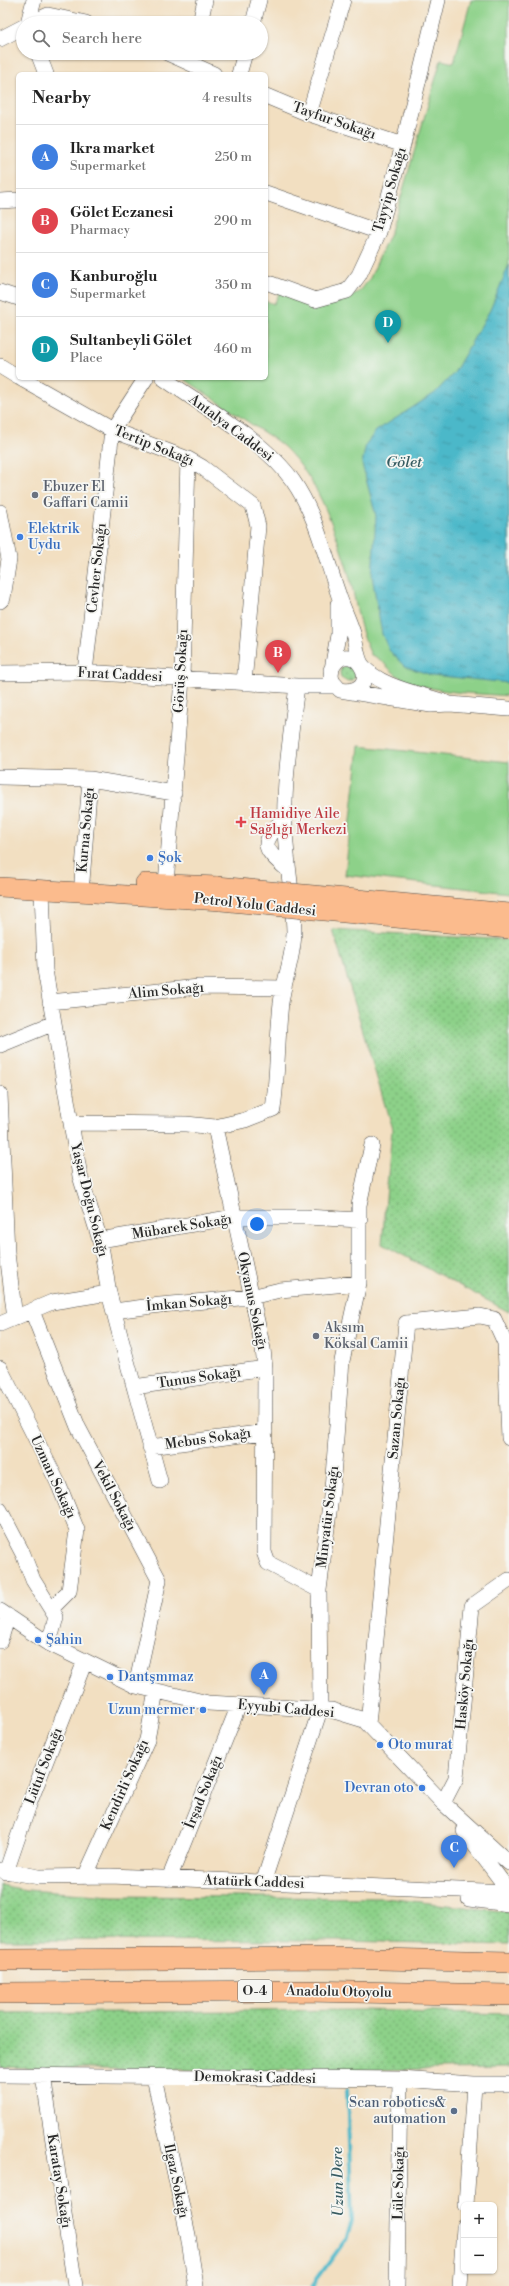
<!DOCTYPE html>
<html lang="en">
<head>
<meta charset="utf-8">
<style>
  body { margin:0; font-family:"Libre Bodoni",serif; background:#f2f2f2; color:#222 }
  .controls { position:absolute; right:12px; bottom:12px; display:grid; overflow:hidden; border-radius:6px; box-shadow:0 1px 3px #0004 }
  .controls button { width:36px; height:36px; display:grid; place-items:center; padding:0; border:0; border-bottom:1px solid #e0e0e0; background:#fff; color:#222; font:20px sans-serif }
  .you { position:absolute; left:257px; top:1224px; width:14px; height:14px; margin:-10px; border:3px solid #fff; border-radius:50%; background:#1a73e8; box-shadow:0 0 0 6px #1a73e833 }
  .badge { display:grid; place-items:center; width:26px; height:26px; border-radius:50%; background:#111827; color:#fff; font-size:13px; font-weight:700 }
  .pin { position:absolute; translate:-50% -33px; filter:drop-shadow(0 1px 2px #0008) }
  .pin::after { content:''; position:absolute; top:21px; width:14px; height:12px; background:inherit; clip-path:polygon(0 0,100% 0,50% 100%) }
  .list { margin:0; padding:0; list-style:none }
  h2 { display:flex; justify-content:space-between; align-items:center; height:52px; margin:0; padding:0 16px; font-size:17px }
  h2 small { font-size:13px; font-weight:400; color:#767676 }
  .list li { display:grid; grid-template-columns:26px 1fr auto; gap:12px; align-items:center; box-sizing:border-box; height:64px; padding:0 16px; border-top:1px solid #e0e0e0 }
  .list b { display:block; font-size:15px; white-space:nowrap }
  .list p { margin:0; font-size:13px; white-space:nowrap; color:#767676 }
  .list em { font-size:13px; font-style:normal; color:#767676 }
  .icon { flex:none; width:22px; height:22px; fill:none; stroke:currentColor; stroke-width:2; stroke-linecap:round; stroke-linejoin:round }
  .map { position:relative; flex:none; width:509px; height:2286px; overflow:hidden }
  .search { position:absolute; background:#fff; box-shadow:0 1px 3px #0004; left:16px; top:16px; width:252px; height:44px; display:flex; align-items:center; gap:10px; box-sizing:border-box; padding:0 14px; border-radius:22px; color:#767676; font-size:15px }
  .panel { position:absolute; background:#fff; box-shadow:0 1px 3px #0004; left:16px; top:72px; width:252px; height:308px; border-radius:6px }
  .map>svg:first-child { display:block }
  .grass { fill:url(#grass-dots); stroke:#5c7e5a }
  .park { fill:#8dd189; stroke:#5c7e5a }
  .water { fill:url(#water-ripples); stroke:#3c727a }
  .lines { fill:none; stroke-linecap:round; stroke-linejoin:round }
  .stream { stroke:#4cb8c9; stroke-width:4 }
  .minor-casing { stroke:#494642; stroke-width:16 }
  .major-casing { stroke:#494642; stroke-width:20 }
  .highway-casing { stroke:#494642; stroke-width:22 }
  .minor { stroke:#fff; stroke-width:15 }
  .major { stroke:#fbbb8d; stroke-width:19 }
  .highway { stroke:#fbbb8d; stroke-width:21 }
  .major-bridge-casing { stroke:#494642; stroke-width:20; stroke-linecap:butt }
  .major-bridge { stroke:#fbbb8d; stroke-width:19 }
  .worship-dot { fill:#6b7280; stroke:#f6f6f2; stroke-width:1.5 }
  .shop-dot { fill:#3f7fe0; stroke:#f6f6f2; stroke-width:1.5 }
  .health-dot { fill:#e0444e; stroke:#f6f6f2; stroke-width:1.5 }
  .service-dot { fill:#5c6f8a; stroke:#f6f6f2; stroke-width:1.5 }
  .labels { text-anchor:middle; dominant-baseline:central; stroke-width:3.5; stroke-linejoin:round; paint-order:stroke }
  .shield { fill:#f6f6f2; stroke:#686867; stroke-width:1 }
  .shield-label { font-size:13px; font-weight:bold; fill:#2b2b2b }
  .street-label { font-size:14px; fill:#2b2b2b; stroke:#f6f6f2 }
  .worship-label { font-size:14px; fill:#5b616d; stroke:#f6f6f2; text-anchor:start }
  .shop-label { font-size:14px; fill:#366cbe; stroke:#f6f6f2; text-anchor:start }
  .health-label { font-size:14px; fill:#be3a42; stroke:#f6f6f2; text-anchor:start }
  .service-label { font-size:14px; fill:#4e5e75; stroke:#f6f6f2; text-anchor:end }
  .water-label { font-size:15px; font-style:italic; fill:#375c62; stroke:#f6f6f2 }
</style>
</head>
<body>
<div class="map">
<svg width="509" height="2286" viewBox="0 0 509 2286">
  <defs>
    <pattern id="grass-dots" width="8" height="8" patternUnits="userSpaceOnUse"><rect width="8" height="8" fill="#8dd189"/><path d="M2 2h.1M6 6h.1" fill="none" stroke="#73aa70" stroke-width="1.8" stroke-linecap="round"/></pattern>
    <pattern id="water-ripples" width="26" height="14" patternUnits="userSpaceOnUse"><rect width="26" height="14" fill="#4cb8c9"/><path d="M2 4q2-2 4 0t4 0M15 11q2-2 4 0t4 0" fill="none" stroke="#3f96a3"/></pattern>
  </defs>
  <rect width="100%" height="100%" fill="#f6f6f2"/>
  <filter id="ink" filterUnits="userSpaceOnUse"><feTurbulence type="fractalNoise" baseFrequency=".025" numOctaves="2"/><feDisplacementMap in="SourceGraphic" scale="8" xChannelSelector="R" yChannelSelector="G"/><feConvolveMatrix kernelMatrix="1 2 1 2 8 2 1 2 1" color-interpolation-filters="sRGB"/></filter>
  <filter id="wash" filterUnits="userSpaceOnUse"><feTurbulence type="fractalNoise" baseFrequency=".012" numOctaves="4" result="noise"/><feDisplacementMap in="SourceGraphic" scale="16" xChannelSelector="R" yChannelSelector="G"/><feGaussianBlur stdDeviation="0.9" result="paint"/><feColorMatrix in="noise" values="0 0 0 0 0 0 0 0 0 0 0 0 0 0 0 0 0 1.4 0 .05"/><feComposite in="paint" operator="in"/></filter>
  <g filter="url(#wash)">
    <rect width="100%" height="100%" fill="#f2dfc1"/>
    <path class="grass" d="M340 673a8 8 0 1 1 16 0a8 8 0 1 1-16 0Z
      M333,930L509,940V1312L382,1244L392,1129Z
      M0,1885L26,1890L112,1896L386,1898L509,1912V1945L343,1941L0,1940Z
      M362,2010L509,2014V2068C339,2071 170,2071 0,2067V2013Z"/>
    <path class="park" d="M471,0H509V696C473,693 436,694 403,679C390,673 384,659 371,655C357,626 356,595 346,565C332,522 317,478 283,446C274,438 261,431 251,424C228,409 206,393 183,378H266V301L274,304L280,292L321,308L348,299L361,290L370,278L391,231L441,60L454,63Z
      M359,746L509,762V893L345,875Z"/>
    <path class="water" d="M509,265V683L431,675L404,666L389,650L382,634L372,576L376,516L362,464L366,444L376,431L435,393L454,373L490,310Z"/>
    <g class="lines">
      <path class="stream" d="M312,2286L346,2239L352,2221L347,2090"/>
    </g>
  </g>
  <g filter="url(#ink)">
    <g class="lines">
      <defs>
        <path id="minor" d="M28,23L34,0
          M30,23L48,15L86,23
          M200,23L205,0
          M253,23L259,0
          M0,39L23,27
          M38,53L46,74
          M167,53L214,74
          M239,74L245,53
          M266,96L309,114L403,145
          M309,114L343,0
          M266,193L379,232
          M0,201L18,200
          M266,282L315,300L347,291L359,275L379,232L403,145L438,0
          M0,292L18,298
          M0,366L18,377
          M20,378L112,430L188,459L202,467L253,506L258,526L244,683
          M163,378C204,407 264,440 293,481C316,514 325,556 338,593C342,606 348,618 352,630C356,640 356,657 362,665C379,688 424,694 450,704
          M0,512L9,559L3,598L0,601
          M338,604V635L331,675L332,681L340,690L431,705L450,704L509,709
          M331,670C349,632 387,688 346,691
          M85,672L112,430L146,378
          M0,673L85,672L297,686H336
          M0,777L90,779L174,793
          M285,817C261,844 260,846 288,870
          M82,881L90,779
          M166,884L182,679L188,459
          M42,890L45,970L80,1176L100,1240L109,1293L121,1339L160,1481
          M50,1002L199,987L283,988
          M0,1045L54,1023
          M0,1094L7,1253L15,1318
          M71,1123L186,1124L215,1127L245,1120L273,1109C278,1074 277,1038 281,1003C284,979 294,956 294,931C293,898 287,865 285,831C283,783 291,734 297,686
          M215,1127L263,1349L265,1368L264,1552L268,1563L319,1590
          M100,1240L234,1217H306L360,1220
          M32,1311L78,1427L159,1580L136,1686
          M114,1311L160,1305L251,1297L280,1290L359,1283
          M0,1324L52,1302L109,1293
          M0,1368L58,1483L77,1530L69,1591L52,1608
          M134,1387L265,1368
          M150,1447L265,1432
          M0,1510L23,1554L33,1580L56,1617L52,1632L46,1642
          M0,1611L46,1642L136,1686L208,1703L331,1710L364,1720L443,1803L509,1863
          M0,1641L8,1616
          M368,1724L406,1323L480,1316L494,1319L505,1343L509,1438
          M443,1803L456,1778L472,1606L509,1580
          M464,1831L509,1891
          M0,1870L39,1877L110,1876L509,1892
          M6,1872L31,1799L85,1661
          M85,1877L147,1740L156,1691
          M169,1879L239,1705
          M263,1883L320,1710L319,1590L332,1489L342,1361L359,1283V1205L372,1145
          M469,1899L509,1904
          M0,2075L400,2079L474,2084H509
          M43,2075L75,2286
          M154,2077L188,2235L196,2286
          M466,2205L474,2084
          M397,2286L400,2079
          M460,2286L464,2227"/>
        <path id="major" d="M145,883L217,886
          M0,887L221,901"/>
        <path id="highway" d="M0,1960L337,1958L509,1962
          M0,1993L304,1991L509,1995"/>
      </defs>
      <use href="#minor" class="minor-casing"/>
      <use href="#major" class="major-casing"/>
      <use href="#highway" class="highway-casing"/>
      <use href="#minor" class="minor"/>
      <use href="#major" class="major"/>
      <use href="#highway" class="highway"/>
      <defs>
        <path id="major-bridge" d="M217,886L509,913
          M221,901L509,929"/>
      </defs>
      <use href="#major-bridge" class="major-bridge-casing"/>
      <use href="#major-bridge" class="major-bridge"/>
    </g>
  </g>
  <g class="worship-dot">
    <circle cx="35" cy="495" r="4"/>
    <circle cx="316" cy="1336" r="4"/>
  </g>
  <g class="shop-dot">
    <circle cx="20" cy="537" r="4"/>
    <circle cx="150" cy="858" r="4"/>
    <circle cx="38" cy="1640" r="4"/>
    <circle cx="110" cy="1677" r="4"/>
    <circle cx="203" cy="1710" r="4"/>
    <circle cx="380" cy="1745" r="4"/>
    <circle cx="422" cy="1788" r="4"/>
  </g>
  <path class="health-dot" d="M239 816h4v4h4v4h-4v4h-4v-4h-4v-4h4z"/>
  <circle class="service-dot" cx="454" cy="2111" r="4"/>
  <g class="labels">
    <rect class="shield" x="238" y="1980" width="34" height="22" rx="3"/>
    <g class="shield-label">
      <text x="255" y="1991">O-4</text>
    </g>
    <g class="street-label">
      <text transform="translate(334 121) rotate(19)">Tayfur Sokağı</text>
      <text transform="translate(390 190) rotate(-74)">Tayyip Sokağı</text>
      <text transform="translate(231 428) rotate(37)">Antalya Caddesi</text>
      <text transform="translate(154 446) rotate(22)">Tertip Sokağı</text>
      <text transform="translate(97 568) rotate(-84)">Cevher Sokağı</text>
      <text transform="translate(181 671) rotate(-87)">Görüş Sokağı</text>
      <text transform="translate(120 675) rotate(3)">Fırat Caddesi</text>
      <text transform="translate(86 830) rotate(-85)">Kurna Sokağı</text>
      <text transform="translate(255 905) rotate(6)">Petrol Yolu Caddesi</text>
      <text transform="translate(166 991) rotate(-5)">Alim Sokağı</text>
      <text transform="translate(89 1200) rotate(76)">Yaşar Doğu Sokağı</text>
      <text transform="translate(182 1227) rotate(-9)">Mübarek Sokağı</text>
      <text transform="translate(252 1301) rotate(78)">Okyanus Sokağı</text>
      <text transform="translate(189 1303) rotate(-5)">İmkan Sokağı</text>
      <text transform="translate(199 1378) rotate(-8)">Tunus Sokağı</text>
      <text transform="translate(397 1418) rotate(-85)">Sazan Sokağı</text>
      <text transform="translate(208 1439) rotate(-8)">Mebus Sokağı</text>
      <text transform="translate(53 1477) rotate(65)">Uzman Sokağı</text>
      <text transform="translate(114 1496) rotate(62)">Vekil Sokağı</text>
      <text transform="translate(328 1517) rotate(-83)">Minyatür Sokağı</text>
      <text transform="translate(465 1684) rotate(-85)">Hasköy Sokağı</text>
      <text transform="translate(286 1709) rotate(5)">Eyyubi Caddesi</text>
      <text transform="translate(44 1766) rotate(-69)">Lütuf Sokağı</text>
      <text transform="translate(125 1785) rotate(-66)">Kendirli Sokağı</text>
      <text transform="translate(204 1792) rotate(-68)">İrşad Sokağı</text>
      <text transform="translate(254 1882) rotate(2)">Atatürk Caddesi</text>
      <text transform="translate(339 1992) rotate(1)">Anadolu Otoyolu</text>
      <text transform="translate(255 2078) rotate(1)">Demokrasi Caddesi</text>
      <text transform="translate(59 2181) rotate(81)">Karatay Sokağı</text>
      <text transform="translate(176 2181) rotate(78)">Ilgaz Sokağı</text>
      <text transform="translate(399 2183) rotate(-89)">Lüle Sokağı</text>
    </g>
    <g class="worship-label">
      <text x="43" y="487">Ebuzer El<tspan x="43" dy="16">Gaffari Camii</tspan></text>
      <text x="324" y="1328">Aksım<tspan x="324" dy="16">Köksal Camii</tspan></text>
    </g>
    <g class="shop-label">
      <text x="28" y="529">Elektrik<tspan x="28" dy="16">Uydu</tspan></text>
      <text x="158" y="858">Şok</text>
      <text x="46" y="1640">Şahin</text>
      <text x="118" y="1677">Dantşmmaz</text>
      <text x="195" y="1710" text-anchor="end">Uzun mermer</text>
      <text x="388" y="1745">Oto murat</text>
      <text x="414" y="1788" text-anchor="end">Devran oto</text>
    </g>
    <g class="health-label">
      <text x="250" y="814">Hamidiye Aile<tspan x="250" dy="16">Sağlığı Merkezi</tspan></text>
    </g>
    <g class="service-label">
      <text x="446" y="2103">Scan robotics&amp;<tspan x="446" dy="16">automation</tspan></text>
    </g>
    <g class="water-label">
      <text x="404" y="462">Gölet</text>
      <text transform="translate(338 2182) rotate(-91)">Uzun Dere</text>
    </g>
  </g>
</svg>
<div class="controls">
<button>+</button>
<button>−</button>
</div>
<div class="you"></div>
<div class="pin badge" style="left:264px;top:1695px;background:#3f7fe0">A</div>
<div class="pin badge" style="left:278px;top:673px;background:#e0444e">B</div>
<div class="pin badge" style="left:454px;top:1868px;background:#3f7fe0">C</div>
<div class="pin badge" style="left:388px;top:343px;background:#0f9aa8">D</div>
<div class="search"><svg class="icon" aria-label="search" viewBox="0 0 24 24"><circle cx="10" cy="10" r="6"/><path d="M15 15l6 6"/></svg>Search here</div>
<section class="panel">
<h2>Nearby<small>4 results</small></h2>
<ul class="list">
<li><span class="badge" style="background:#3f7fe0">A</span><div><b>Ikra market</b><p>Supermarket</p></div><em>250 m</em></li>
<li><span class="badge" style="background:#e0444e">B</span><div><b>Gölet Eczanesi</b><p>Pharmacy</p></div><em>290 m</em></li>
<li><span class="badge" style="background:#3f7fe0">C</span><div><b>Kanburoğlu</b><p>Supermarket</p></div><em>350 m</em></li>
<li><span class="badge" style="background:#0f9aa8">D</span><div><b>Sultanbeyli Gölet</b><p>Place</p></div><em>460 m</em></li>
</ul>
</section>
</div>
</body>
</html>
